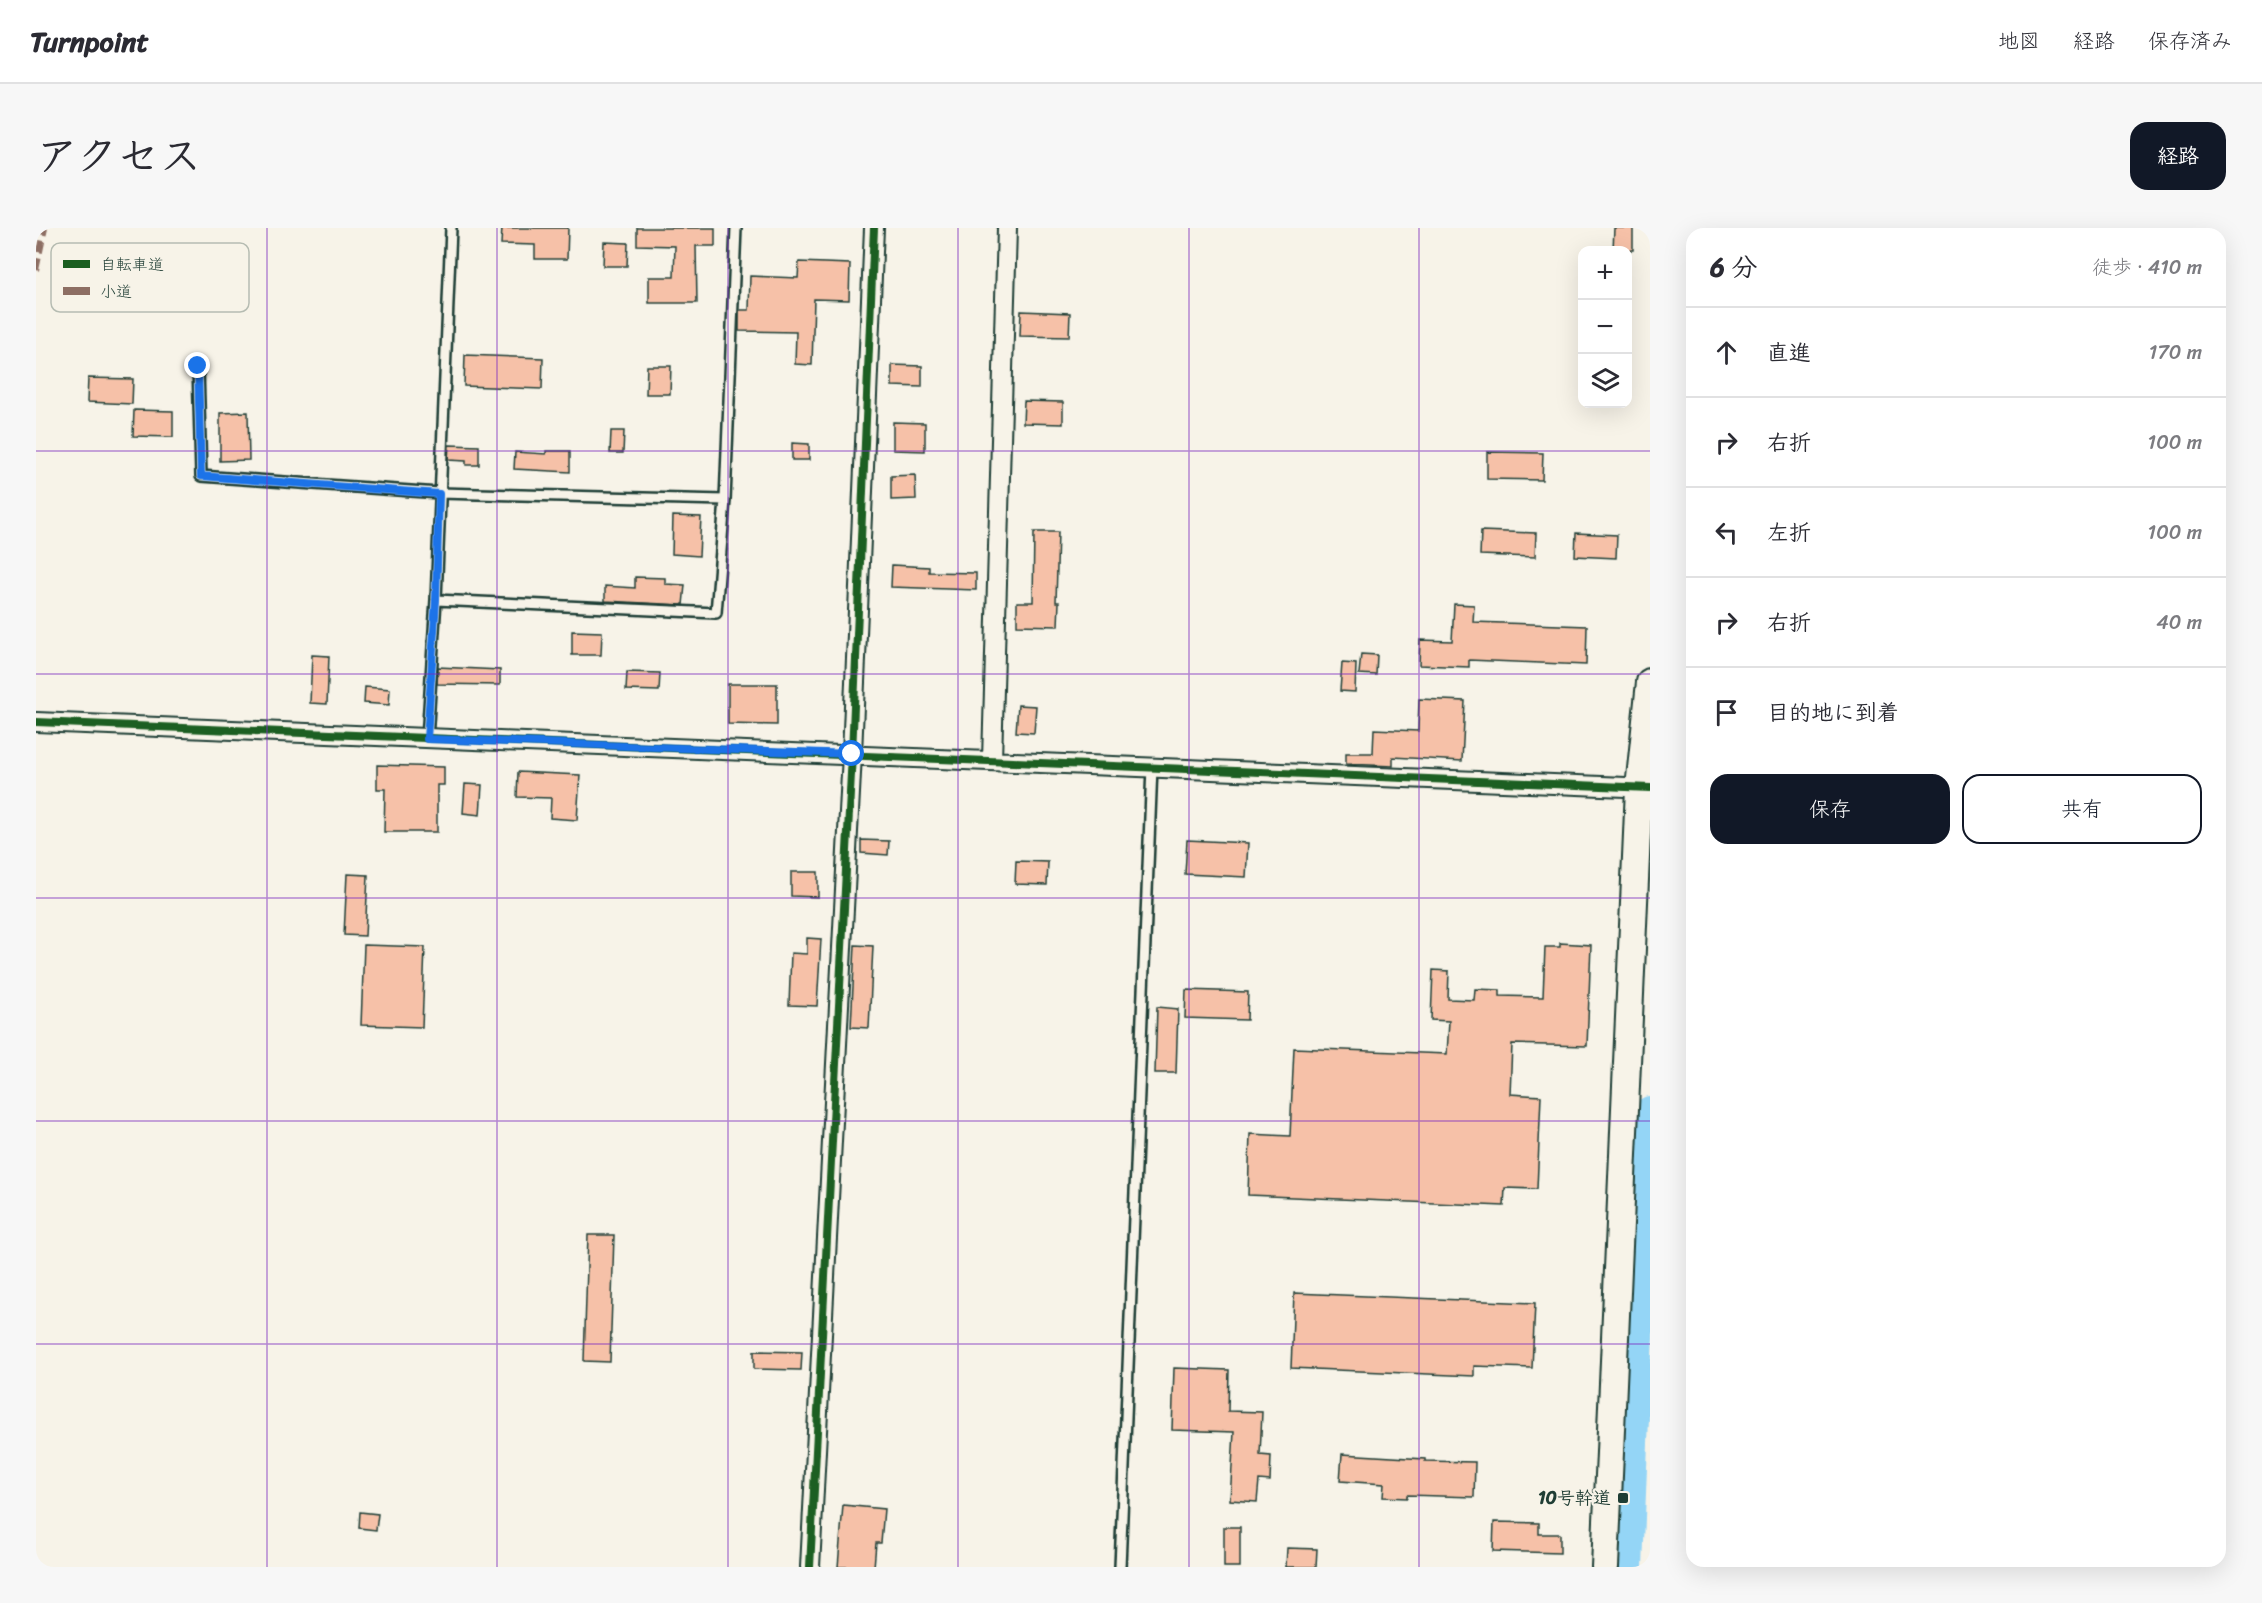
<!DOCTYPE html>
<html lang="ja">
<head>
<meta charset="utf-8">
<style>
  body { margin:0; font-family:Sriracha,"Klee One",sans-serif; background:#f7f7f7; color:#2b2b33 }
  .controls { position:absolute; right:18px; top:18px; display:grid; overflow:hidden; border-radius:12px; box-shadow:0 6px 24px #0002 }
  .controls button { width:54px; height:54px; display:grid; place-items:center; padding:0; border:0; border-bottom:2px solid #e1e1e2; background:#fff; color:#2b2b33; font:30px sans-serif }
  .stop { position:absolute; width:18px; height:18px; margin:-14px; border:4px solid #1a73e8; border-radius:50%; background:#fff }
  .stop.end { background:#1a73e8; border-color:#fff; box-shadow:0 2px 6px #0008 }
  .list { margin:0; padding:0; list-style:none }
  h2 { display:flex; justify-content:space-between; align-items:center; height:78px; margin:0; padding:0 24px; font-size:26px }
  h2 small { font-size:20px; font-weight:400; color:#7c7c81 }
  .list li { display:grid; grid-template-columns:39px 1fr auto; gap:18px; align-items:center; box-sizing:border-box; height:90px; padding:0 24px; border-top:2px solid #e1e1e2 }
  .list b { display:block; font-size:22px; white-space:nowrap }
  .list em { font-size:20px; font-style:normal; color:#7c7c81 }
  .actions { display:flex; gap:12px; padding:18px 24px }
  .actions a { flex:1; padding:14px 0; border:2px solid #111827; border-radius:18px; text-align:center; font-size:21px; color:#111827 }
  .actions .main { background:#111827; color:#fff }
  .icon { flex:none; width:33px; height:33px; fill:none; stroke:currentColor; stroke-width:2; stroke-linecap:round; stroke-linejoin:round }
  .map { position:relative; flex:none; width:1614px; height:1339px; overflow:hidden; border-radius:18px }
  header { display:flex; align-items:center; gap:36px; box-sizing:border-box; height:84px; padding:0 30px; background:#fff; border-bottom:2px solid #e1e1e2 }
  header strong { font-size:28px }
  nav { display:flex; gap:33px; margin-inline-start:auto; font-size:21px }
  .intro { display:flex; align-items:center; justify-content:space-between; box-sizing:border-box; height:144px; padding:0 36px }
  h1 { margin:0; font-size:42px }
  .button { padding:15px 27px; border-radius:18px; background:#111827; color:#fff; font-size:21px; font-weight:700 }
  main { display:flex; gap:36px; padding:0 36px }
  aside { flex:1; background:#fff; border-radius:18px; box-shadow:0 6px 24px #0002 }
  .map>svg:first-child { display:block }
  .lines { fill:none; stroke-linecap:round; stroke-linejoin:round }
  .river { stroke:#94d5f6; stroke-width:30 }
  .building { fill:#f6c1a8; stroke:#1f3d34; stroke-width:1.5 }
  .lane-casing { stroke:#1f3d34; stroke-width:14 }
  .street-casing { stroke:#1f3d34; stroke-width:22 }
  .secondary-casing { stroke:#1f3d34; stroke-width:30 }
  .lane { stroke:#f7f3e8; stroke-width:9 }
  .street { stroke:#f7f3e8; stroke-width:18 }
  .secondary { stroke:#f7f3e8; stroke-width:26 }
  .quiet { stroke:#8d6e63; stroke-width:6; stroke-dasharray:12 6; stroke-linecap:butt }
  .cycleway-casing { stroke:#f7f3e8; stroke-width:11 }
  .cycleway { stroke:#1b5e20; stroke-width:8 }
  .route { stroke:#1a73e8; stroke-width:8 }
  .grid { fill:none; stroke:#7b2cbf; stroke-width:1.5; stroke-opacity:0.55 }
  .poi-dot { fill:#1f3d34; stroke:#f7f3e8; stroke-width:2 }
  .labels { text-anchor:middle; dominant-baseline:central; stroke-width:4.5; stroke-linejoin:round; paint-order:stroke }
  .poi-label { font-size:18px; font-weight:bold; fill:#1f3d34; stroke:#f7f3e8; text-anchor:end }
  .key { fill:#f7f3e8; stroke:#b6bcb2; stroke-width:1.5 }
  .key-label { font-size:16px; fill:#1f3d34 }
</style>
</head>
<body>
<header>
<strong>Turnpoint</strong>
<nav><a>地図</a><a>経路</a><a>保存済み</a></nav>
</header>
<div class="intro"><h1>アクセス</h1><a class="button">経路</a></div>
<main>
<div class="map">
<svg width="1614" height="1339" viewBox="0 0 1614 1339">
  <rect width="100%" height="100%" fill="#f7f3e8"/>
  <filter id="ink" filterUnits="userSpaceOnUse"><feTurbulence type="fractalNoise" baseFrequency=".0167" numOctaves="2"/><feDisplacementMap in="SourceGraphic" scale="12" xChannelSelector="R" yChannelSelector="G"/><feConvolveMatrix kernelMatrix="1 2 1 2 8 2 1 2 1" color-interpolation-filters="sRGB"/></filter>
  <g filter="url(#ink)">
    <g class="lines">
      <path class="river" d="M1592,1339L1599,1165L1614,883"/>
    </g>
    <path class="building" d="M466,0H532L531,31H499V17L465,16Z
      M601,0H679V18H660L661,75H613V49H638L639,18L601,17Z
      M1578,0H1597V22H1577Z
      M568,14L592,15L591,38H567Z
      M763,34L814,36L813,72L778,71L776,137L759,136L760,104L703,103V82H713L714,48L762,50Z
      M985,83L1034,85L1033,109L984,108Z
      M429,127L507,130L506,161L428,158Z
      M856,137L886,138V159L856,158Z
      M611,138H635L634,166H610Z
      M52,150L97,151L96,176L51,174Z
      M988,173L1027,174V196L987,195Z
      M98,182L137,183V209L97,208Z
      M212,184L213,232L184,233V185Z
      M857,194L889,195V223L857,222Z
      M575,203H588L587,225H574Z
      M756,215L773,216V232H756Z
      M413,217L443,218V237H430V233L412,232Z
      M510,223H534V244L478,241L479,224L510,226Z
      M1451,224L1507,225L1506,252L1451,251Z
      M879,247L880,271L855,272V248Z
      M637,288L665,289L663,328L636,326Z
      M1445,303L1500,305L1499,329L1444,327Z
      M998,304H1022L1020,374H1023L1022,398L981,397V374H997Z
      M1540,305L1581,307L1580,330L1539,328Z
      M856,337L893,339V344L940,345V362L855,359Z
      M599,349L629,350V356L649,357L647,377L569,373V358L599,360Z
      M1418,376L1438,377L1437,394L1551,398L1550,437L1433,432V439L1383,437L1384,412L1416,413Z
      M536,403L566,404L565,427H536Z
      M1325,426L1341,427L1340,447L1323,446Z
      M276,427L293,428L291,476L274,475Z
      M1306,435L1320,436L1319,464L1304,463Z
      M402,439L464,442V457L401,456Z
      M591,444L624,445L623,463L590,462Z
      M692,456H741V497L692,496Z
      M329,459L354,461L353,477L328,475Z
      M1383,471L1429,473L1426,533L1357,529V538L1310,536V525H1337L1338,501L1382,503Z
      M982,477L1000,478L998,505L980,504Z
      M341,537L408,539V557H401V604H348L349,561H341Z
      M482,544L544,547L541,592L514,590L515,570L481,569Z
      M429,556L446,557L444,587L427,585Z
      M825,612L853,613L852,627L825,625Z
      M1151,612L1212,615L1210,649L1149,646Z
      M980,633L1012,634L1011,657L979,656Z
      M755,644H782V669L755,668Z
      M311,646L332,647L329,708L308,707Z
      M771,710L785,711L781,778L753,777L755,725L771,726Z
      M1524,715L1555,717L1551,818L1476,816L1474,866L1505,868L1501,961L1469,960L1468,978L1212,967L1214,906L1254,908L1258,820L1411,826L1413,793L1395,792L1397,742L1413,743L1412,771L1438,772L1439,761L1464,762V768L1507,769L1509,719H1524Z
      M328,717L389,719L386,799L325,797Z
      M819,717L837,718L833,800L815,799Z
      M1150,762L1212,764L1211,792L1149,790Z
      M1121,779L1142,781L1140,845H1119Z
      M552,1007H578L574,1134L548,1133Z
      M1258,1065L1499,1075L1496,1140L1438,1138V1148L1255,1140Z
      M718,1123L766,1124L765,1142L718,1141Z
      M1138,1140L1193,1142L1192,1183L1226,1184L1224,1227L1235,1228L1234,1253L1223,1252L1221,1274L1194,1272L1198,1204L1136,1202Z
      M1306,1226L1389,1231V1233L1439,1234L1438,1269L1371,1267V1270L1347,1269L1348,1256L1304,1253Z
      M807,1277L848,1281L845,1315H840L838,1339H802Z
      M324,1284L342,1286L340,1302L323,1300Z
      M1458,1294L1503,1295V1306H1524V1325L1457,1323Z
      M1188,1299H1204V1339H1188Z
      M1251,1320L1281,1321L1280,1339H1250Z"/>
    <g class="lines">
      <defs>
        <path id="lane" d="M162,138L165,248L403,265L689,272
          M400,372L680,385L689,272L700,0
          M391,511L400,372L415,0
          M1084,1339L1116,539"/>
        <path id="street" d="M0,494L1614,560
          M956,532L971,0
          M774,1339L816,526L838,0"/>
        <path id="secondary" d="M1569,1339L1603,560L1614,454"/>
      </defs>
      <use href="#lane" class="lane-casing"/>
      <use href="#street" class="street-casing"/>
      <use href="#secondary" class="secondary-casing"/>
      <use href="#lane" class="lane"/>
      <use href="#street" class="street"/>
      <use href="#secondary" class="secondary"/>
      <path class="quiet" d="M0,42L9,0"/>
      <defs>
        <path id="cycleway" d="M0,494L1614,560
          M774,1339L816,526L838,0"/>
      </defs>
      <use href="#cycleway" class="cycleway-casing"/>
      <use href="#cycleway" class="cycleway"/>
    </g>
  </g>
  <g class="lines" filter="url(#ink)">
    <path class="route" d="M162,138L165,248L403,266L400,372L391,511L816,526"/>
  </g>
  <path class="grid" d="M231,0V1339M461,0V1339M692,0V1339M922,0V1339M1153,0V1339M1383,0V1339M0,223H1614M0,446H1614M0,670H1614M0,893H1614M0,1116H1614"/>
  <rect class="poi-dot" x="1581" y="1264" width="12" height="12" rx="3"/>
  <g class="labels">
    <g class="poi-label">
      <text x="1575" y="1270">10号幹道</text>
    </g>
  </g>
  <rect x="15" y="15" width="198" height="69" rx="9" class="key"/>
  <rect x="27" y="32" width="27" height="8" fill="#1b5e20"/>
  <rect x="27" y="59" width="27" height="8" fill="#8d6e63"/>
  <g class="key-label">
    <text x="64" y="42">自転車道</text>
    <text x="64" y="69">小道</text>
  </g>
</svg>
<div class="controls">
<button>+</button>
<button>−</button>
<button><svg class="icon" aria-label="layers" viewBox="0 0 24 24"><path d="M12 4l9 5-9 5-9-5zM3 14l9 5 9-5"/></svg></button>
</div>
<div class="stop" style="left:816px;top:526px"></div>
<div class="stop end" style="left:162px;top:138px"></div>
</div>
<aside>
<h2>6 分<small>徒歩 · 410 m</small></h2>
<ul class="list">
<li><svg class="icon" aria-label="ahead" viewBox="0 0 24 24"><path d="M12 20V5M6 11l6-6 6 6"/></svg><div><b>直進</b></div><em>170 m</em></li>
<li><svg class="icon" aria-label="right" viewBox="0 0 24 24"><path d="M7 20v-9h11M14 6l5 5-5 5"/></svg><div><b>右折</b></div><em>100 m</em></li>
<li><svg class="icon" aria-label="left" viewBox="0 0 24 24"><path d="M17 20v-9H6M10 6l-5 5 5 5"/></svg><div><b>左折</b></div><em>100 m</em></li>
<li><svg class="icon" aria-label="right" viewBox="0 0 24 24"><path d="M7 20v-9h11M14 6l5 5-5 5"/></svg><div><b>右折</b></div><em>40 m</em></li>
<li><svg class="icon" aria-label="arrive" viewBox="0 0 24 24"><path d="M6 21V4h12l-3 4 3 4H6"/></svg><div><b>目的地に到着</b></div></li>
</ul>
<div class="actions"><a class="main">保存</a><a>共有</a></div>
</aside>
</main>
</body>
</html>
